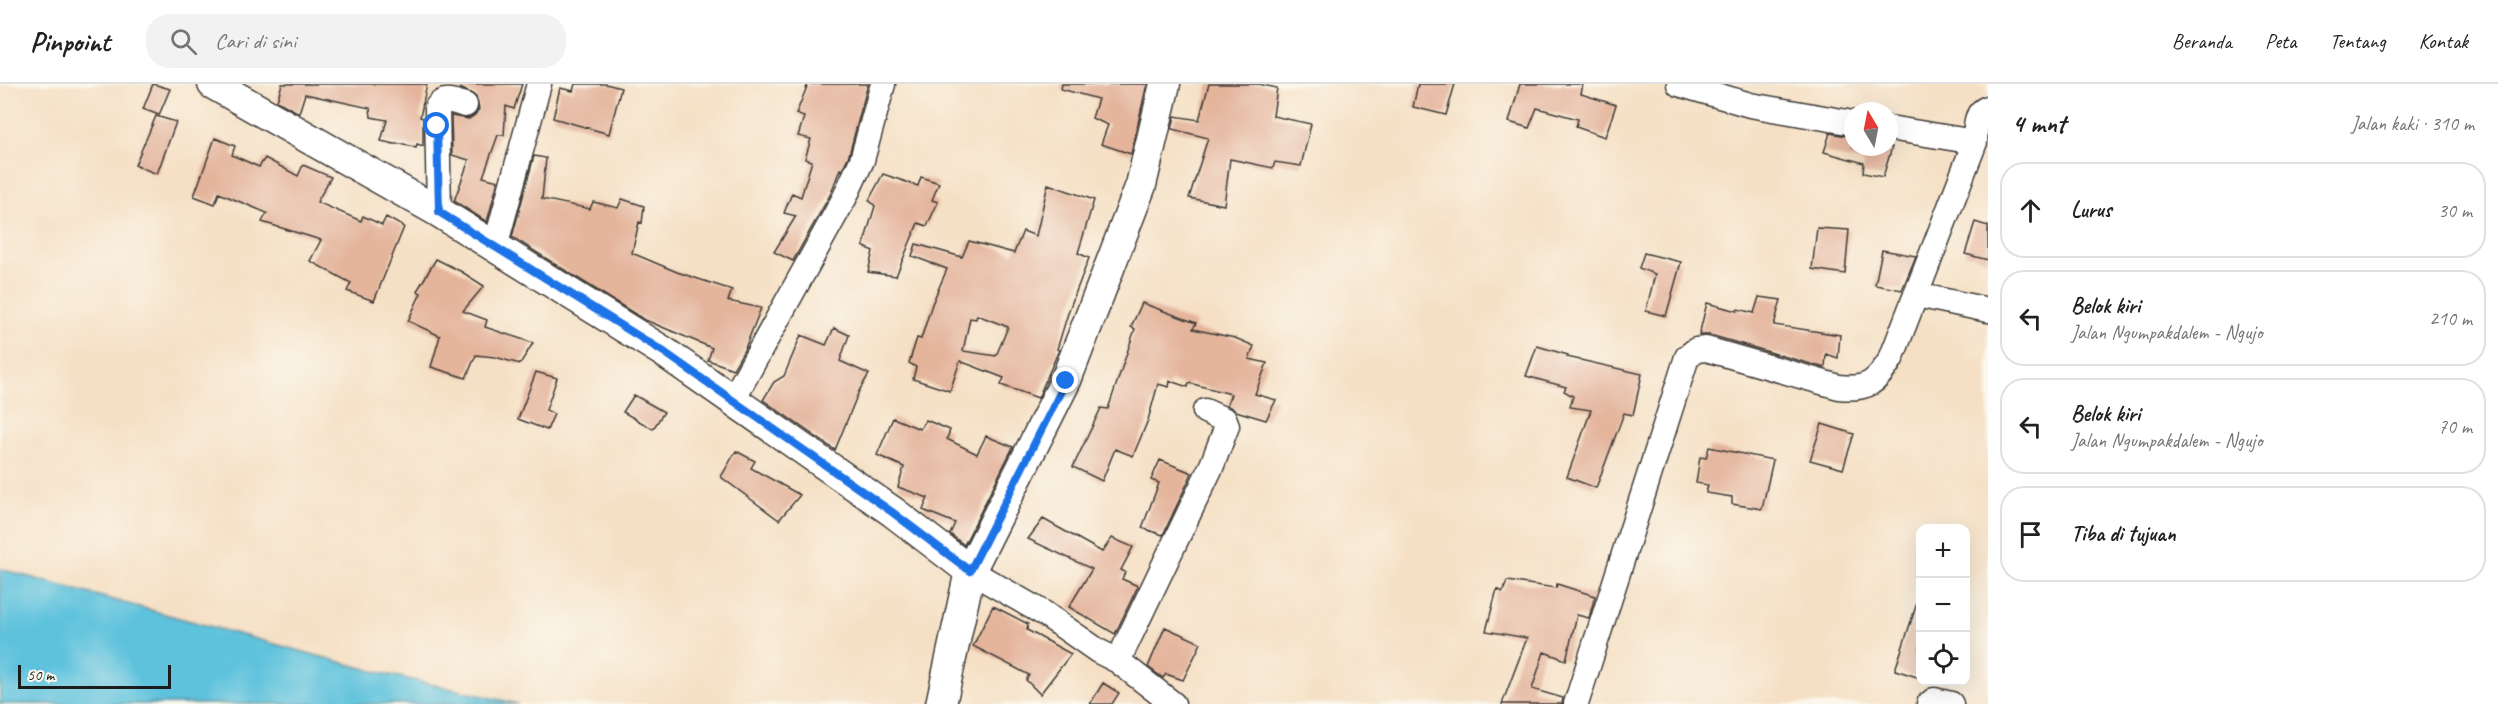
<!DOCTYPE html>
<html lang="id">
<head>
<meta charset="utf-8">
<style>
  body { margin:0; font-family:Caveat,sans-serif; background:#f2f2f2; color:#222 }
  .controls { position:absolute; right:18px; bottom:18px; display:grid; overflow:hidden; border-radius:12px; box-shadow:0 6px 24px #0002 }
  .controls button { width:54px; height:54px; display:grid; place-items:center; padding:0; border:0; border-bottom:2px solid #e0e0e0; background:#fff; color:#222; font:30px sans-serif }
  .compass { position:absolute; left:1844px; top:18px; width:54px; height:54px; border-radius:50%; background:#fff; box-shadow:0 6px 24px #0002; rotate:350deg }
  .scale { position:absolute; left:18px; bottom:15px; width:153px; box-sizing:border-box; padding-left:6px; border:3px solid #1c1c1c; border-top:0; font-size:16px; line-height:21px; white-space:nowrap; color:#1c1c1c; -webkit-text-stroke:4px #fbf7ec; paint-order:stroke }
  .stop { position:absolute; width:18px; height:18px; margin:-14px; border:4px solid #1a73e8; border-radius:50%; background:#fff }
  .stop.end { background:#1a73e8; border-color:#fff; box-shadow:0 2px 6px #0008 }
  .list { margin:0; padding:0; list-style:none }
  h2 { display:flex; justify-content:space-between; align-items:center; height:78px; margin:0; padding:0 24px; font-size:26px }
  h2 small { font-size:20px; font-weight:400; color:#767676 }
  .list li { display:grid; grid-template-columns:39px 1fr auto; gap:18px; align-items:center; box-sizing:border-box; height:96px; margin:0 12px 12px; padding:0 12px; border:2px solid #e0e0e0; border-radius:24px }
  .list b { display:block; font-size:22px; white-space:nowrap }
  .list p { margin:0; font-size:20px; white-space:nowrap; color:#767676 }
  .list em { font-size:20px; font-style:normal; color:#767676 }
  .icon { flex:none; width:33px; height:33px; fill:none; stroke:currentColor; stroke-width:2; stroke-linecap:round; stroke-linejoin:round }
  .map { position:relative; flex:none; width:1988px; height:620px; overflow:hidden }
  header { display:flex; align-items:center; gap:36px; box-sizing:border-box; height:84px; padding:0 30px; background:#fff; border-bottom:2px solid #e0e0e0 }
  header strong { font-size:28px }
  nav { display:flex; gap:33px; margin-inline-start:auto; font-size:21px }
  .search { width:420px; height:54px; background:#f2f2f2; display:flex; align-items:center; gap:15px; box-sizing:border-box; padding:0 21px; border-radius:24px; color:#767676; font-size:22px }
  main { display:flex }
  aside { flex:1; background:#fff }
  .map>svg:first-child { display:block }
  .water { fill:#5fc2dd; stroke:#3e6f7c; stroke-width:1.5 }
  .building { fill:#e4b49b; fill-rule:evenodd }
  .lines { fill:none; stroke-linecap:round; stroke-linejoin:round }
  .minor-casing { stroke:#3d3935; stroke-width:27 }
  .tertiary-casing { stroke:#3d3935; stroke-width:33 }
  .minor { stroke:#fff; stroke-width:24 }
  .tertiary { stroke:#fff; stroke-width:30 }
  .route { stroke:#1a73e8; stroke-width:8 }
</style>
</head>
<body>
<header>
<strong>Pinpoint</strong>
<div class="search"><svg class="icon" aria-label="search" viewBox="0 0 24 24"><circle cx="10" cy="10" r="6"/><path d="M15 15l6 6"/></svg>Cari di sini</div>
<nav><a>Beranda</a><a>Peta</a><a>Tentang</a><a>Kontak</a></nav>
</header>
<main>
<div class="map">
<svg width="1988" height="620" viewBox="0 0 1988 620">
  <rect width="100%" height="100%" fill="#fbf7ec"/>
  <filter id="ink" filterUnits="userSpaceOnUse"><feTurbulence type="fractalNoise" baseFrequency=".0167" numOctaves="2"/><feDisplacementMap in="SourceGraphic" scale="12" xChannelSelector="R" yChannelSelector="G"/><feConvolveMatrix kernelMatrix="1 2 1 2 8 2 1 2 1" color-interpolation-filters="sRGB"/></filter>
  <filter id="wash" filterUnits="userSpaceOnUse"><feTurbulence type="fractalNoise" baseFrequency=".008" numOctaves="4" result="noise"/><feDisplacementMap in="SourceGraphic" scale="24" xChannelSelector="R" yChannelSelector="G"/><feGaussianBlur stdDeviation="1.35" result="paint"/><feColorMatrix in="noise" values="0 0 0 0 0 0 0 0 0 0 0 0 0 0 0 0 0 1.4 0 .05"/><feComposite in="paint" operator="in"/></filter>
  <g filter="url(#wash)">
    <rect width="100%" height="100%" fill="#f5e0c5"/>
    <path class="water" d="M0,485L377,588L518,620H0Z"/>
    <g id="blocks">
      <path class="building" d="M153,0L170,5L159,31L143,25Z
        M282,0H427L420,33L423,34V62L417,60L416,64L404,60H394L381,57L387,36L371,33L370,24L305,10L299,29L277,17Z
        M461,0H522L514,25L506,22L504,51H498L483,93L498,97L487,138L454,117L469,76L452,71L451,32L469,35L475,31L479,25L476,12L460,4Z
        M575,0H606L621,4L609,50L553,34L560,4L573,7Z
        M808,0H868L849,71L842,86L840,85L831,109L793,177L774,168L796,132L784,129L792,109L801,113L812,77L805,75L811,55L798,52L804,33L796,30Z
        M1062,0H1147L1131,70L1101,60L1108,41L1092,34L1098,15L1061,5Z
        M1209,0H1258L1277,4L1273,32L1311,40L1301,82L1275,78L1273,84L1230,75L1224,121L1189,114L1208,54L1172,45L1175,32L1199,36Z
        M1418,0H1455L1446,31L1413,23Z
        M1520,0H1583L1581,10L1616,21L1605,53L1576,43L1578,35L1537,24L1529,44L1509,38Z
        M156,32L176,38L157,90L135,81Z
        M1830,49L1853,53V63H1892L1883,93L1863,89L1864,79L1824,68Z
        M215,54L235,62L232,71L259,83L265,74L298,92L303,81L331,93L317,118L361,137L363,132L382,141L386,133L404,143L374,217L347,207L351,199L310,177L321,156L262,138L267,129L219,109L215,120L194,112Z
        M534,72L546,74L542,115L590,125L593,118L618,124L622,115L644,122L642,139L639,138L632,169L677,188L732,206L728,217L761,224L745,264L733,285L708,276L712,264L643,235L512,153Z
        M883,90L918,102L921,93L939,99L932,116L938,118L927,142L918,139L896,192L868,188L873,167L863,162L875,122L869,116Z
        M1048,100L1094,116L1078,169L1089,174L1069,226L1057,265L1059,266L1038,314L1001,301L1004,294L960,277L950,307L913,295L916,283L909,279L917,254L921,255L932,220L947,185L912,172L916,160L962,173L969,157L1014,169L1023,147L1036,152ZM977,231L1008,243L996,272L963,267L970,234L976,235Z
        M1975,138L1988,142V176L1965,170Z
        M1817,144L1849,146L1845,190L1812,185Z
        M1882,166L1916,172L1902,206L1875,201Z
        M1644,169L1681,178L1666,232L1646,227L1655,190L1639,184Z
        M436,175L462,188L484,202L463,227L487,236L485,243L533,259L520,280L495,273L476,271L466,294L431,283L440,252L408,237L421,209L417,207Z
        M1759,213L1781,216L1774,241L1840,251L1838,274L1826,270L1825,284L1710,251H1699L1707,219L1737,227L1738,225L1754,229Z
        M1142,219L1196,239L1193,245L1235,254L1254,262L1249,275L1267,279L1255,310L1276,316L1266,336L1236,327L1227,321L1231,310L1189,299L1188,303L1170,297L1169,303L1158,300L1148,336L1133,372L1115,365L1102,397L1073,383L1101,324L1108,325L1135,245L1131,243Z
        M834,244L849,251L840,277L869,290L859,307L835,366L763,316L774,298L784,292L801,251L826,261Z
        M1537,262L1568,271L1567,273L1642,290L1633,331L1624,329L1596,404L1567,393L1591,326L1570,323L1573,312L1564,307L1566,303L1526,292Z
        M536,288L557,294L546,326L554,330L547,346L518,335Z
        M634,311L664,328L653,345L623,328Z
        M893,334L920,345L926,336L950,346L947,355L977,370L986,352L1013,363L964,461L950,450L955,439L923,426L928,414L898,403L904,383L877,371Z
        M1822,340L1854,350L1843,385L1810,376Z
        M1709,363L1773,376L1762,425L1732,420V413L1706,409L1708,401L1696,399L1700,373L1706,374Z
        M736,367L755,377L751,384L800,411L779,436L721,393Z
        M1160,376L1192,389L1163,451L1142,444L1159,399L1151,396Z
        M1043,435L1102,468L1112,454L1133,463L1121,486L1125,488L1122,495L1138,502L1115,550L1069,523L1092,485L1028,455Z
        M1507,497L1556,504L1557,500L1595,512L1589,534L1577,531L1566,576L1544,568L1532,605L1563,614L1562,620H1502L1527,554L1486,547L1497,505L1503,508Z
        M1917,519L1920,520V594L1895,586Z
        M993,522L1028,540L1027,546L1071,570L1040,610L1026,596L1029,591L973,562Z
        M1165,543L1201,559L1183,596L1166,590L1163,594L1148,583Z
        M1103,599L1119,609L1112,620H1090Z"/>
    </g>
  </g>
  <g filter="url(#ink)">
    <use href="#blocks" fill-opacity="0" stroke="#3d3935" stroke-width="1.5"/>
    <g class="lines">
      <defs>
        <path id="minor" d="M1679,0L1750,21L1853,39
          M1889,44L1975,58
          M439,128L437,23C444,12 455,18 465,21
          M495,163L539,0
          M1917,211L1988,226
          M732,317L844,115L862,76L883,0
          M970,487L1045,530L1098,567L1118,577L1173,620
          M1118,577L1212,381L1227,342L1225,336L1205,327
          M1576,620L1687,273L1696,266L1706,265L1839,303C1868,306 1876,299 1891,275L1975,58C1976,45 1974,28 1988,24
          M1929,620L1934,616L1951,620"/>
        <path id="tertiary" d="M213,0L439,128L664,268L893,428L970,487
          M941,620L970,487L1066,296L1141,101L1165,0"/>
      </defs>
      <use href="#minor" class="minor-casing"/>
      <use href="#tertiary" class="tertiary-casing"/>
      <use href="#minor" class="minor"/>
      <use href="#tertiary" class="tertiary"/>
    </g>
  </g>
  <g class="lines" filter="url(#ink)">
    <path class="route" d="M437,42L439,128L664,268L892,428L970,487L1066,297"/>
  </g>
</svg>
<div class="controls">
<button>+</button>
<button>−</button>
<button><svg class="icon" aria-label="locate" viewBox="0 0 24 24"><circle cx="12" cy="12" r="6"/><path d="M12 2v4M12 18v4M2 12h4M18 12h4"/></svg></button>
</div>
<svg class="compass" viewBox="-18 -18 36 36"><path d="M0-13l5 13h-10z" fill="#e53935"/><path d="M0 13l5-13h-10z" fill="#767676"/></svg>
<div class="scale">50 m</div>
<div class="stop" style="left:437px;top:42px"></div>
<div class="stop end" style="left:1066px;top:297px"></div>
</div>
<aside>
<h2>4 mnt<small>Jalan kaki · 310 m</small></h2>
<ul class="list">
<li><svg class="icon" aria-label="ahead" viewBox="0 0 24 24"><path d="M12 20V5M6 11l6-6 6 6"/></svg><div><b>Lurus</b></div><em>30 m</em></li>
<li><svg class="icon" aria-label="left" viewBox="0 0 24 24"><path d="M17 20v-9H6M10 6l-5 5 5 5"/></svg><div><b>Belok kiri</b><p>Jalan Ngumpakdalem - Ngujo</p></div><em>210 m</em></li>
<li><svg class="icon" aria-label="left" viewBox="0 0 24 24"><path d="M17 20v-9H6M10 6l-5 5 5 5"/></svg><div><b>Belok kiri</b><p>Jalan Ngumpakdalem - Ngujo</p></div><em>70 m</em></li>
<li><svg class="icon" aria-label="arrive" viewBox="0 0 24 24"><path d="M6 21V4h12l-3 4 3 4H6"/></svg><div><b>Tiba di tujuan</b></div></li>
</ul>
</aside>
</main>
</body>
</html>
